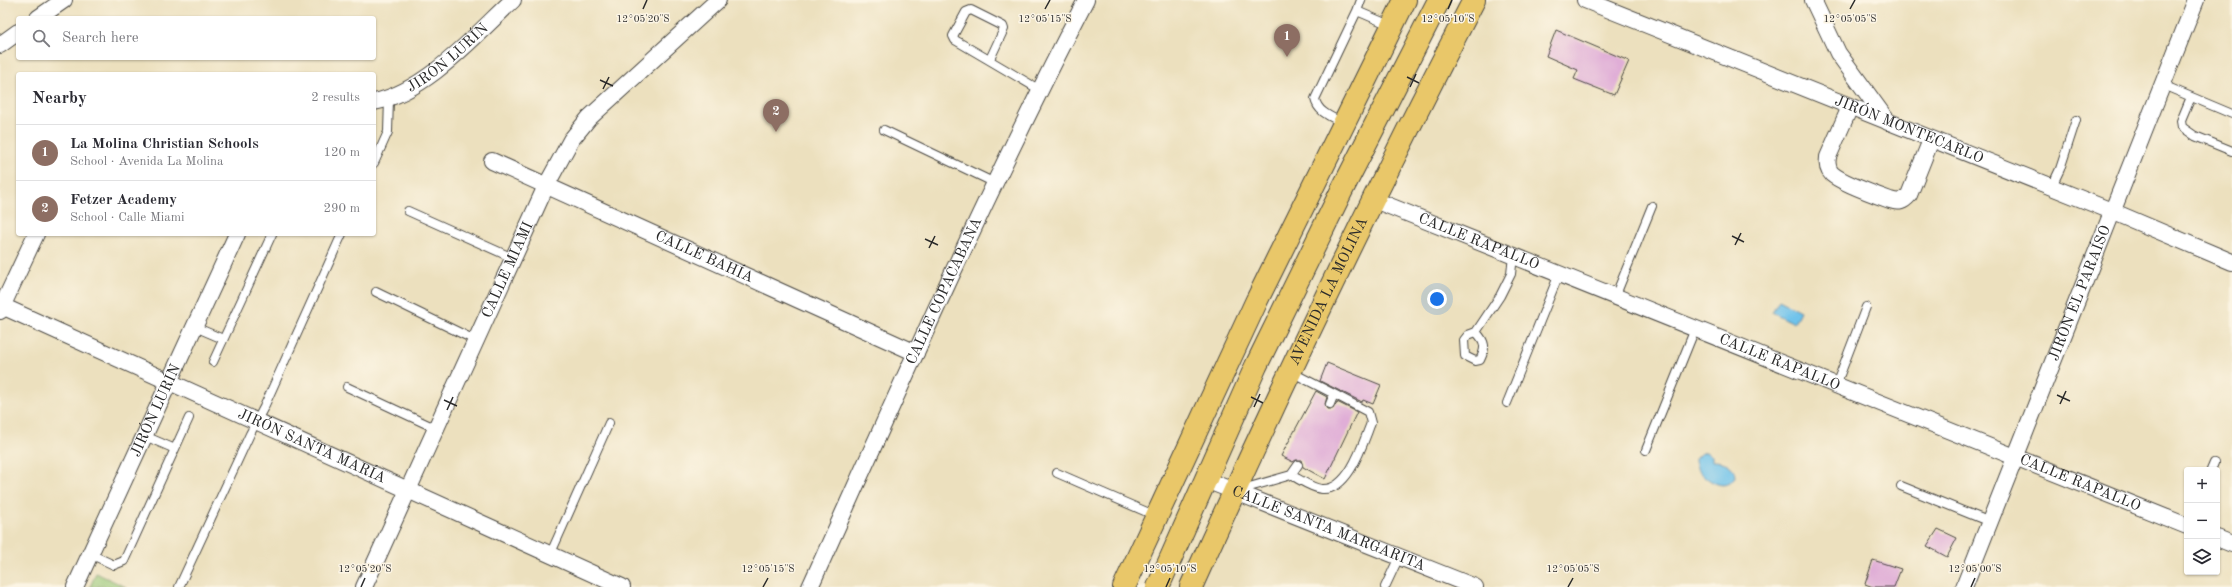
<!DOCTYPE html>
<html lang="en">
<head>
<meta charset="utf-8">
<style>
  body { margin:0; font-family:"Old Standard TT",serif; background:#f7f7f7; color:#2b2b33 }
  .controls { position:absolute; right:12px; bottom:12px; display:grid; overflow:hidden; border-radius:4px; box-shadow:0 1px 3px #0004 }
  .controls button { width:36px; height:36px; display:grid; place-items:center; padding:0; border:0; border-bottom:1px solid #e1e1e2; background:#fff; color:#2b2b33; font:20px sans-serif }
  .you { position:absolute; left:1437px; top:299px; width:14px; height:14px; margin:-10px; border:3px solid #fff; border-radius:50%; background:#1a73e8; box-shadow:0 0 0 6px #1a73e833 }
  .badge { display:grid; place-items:center; width:26px; height:26px; border-radius:50%; background:#b5179e; color:#fff; font-size:13px; font-weight:700 }
  .pin { position:absolute; translate:-50% -33px; filter:drop-shadow(0 1px 2px #0008) }
  .pin::after { content:''; position:absolute; top:21px; width:14px; height:12px; background:inherit; clip-path:polygon(0 0,100% 0,50% 100%) }
  .list { margin:0; padding:0; list-style:none }
  h2 { display:flex; justify-content:space-between; align-items:center; height:52px; margin:0; padding:0 16px; font-size:17px }
  h2 small { font-size:13px; font-weight:400; color:#7c7c81 }
  .list li { display:grid; grid-template-columns:26px 1fr auto; gap:12px; align-items:center; box-sizing:border-box; height:56px; padding:0 16px; border-top:1px solid #e1e1e2 }
  .list b { display:block; font-size:15px; white-space:nowrap }
  .list p { margin:0; font-size:13px; white-space:nowrap; color:#7c7c81 }
  .list em { font-size:13px; font-style:normal; color:#7c7c81 }
  .icon { flex:none; width:22px; height:22px; fill:none; stroke:currentColor; stroke-width:2; stroke-linecap:round; stroke-linejoin:round }
  .map { position:relative; flex:none; width:2232px; height:587px; overflow:hidden }
  .search { position:absolute; background:#fff; box-shadow:0 1px 3px #0004; left:16px; top:16px; width:360px; height:44px; display:flex; align-items:center; gap:10px; box-sizing:border-box; padding:0 14px; border-radius:4px; color:#7c7c81; font-size:15px }
  .panel { position:absolute; background:#fff; box-shadow:0 1px 3px #0004; left:16px; top:72px; width:360px; height:164px; border-radius:4px }
  .map>svg:first-child { display:block }
  .grass { fill:url(#grass-tufts); stroke:#617850 }
  .water { fill:#6fc3eb; stroke:#4d778b }
  .building { fill:#e0aed7 }
  .lines { fill:none; stroke-linecap:round; stroke-linejoin:round }
  .service-casing { stroke:#484641; stroke-width:10 }
  .minor-casing { stroke:#484641; stroke-width:18 }
  .primary-casing { stroke:#484641; stroke-width:24 }
  .service { stroke:#fff; stroke-width:8 }
  .minor { stroke:#fff; stroke-width:16 }
  .primary { stroke:#e9c769; stroke-width:22 }
  .ticks { fill:none; stroke:#2b2b2b; stroke-width:1.5 }
  .labels { text-anchor:middle; dominant-baseline:central; stroke-width:3; stroke-linejoin:round; paint-order:stroke }
  .street-label { font-size:15px; fill:#2b2b2b; stroke:#fcf5e5 }
  .ticks-label { font-size:10px; text-anchor:middle; fill:#2b2b2b; stroke:#fcf5e5; stroke-width:3; stroke-linejoin:round; paint-order:stroke }
</style>
</head>
<body>
<div class="map">
<svg width="2232" height="587" viewBox="0 0 2232 587">
  <defs>
    <pattern id="grass-tufts" width="24" height="20" patternUnits="userSpaceOnUse"><rect width="24" height="20" fill="#97c675"/><path d="M3 7l-1-3M5 7V3M7 7l1-3M15 17l-1-3M17 17v-4M19 17l1-3" fill="none" stroke="#82aa65"/></pattern>
  </defs>
  <rect width="100%" height="100%" fill="#fcf5e5"/>
  <filter id="ink" filterUnits="userSpaceOnUse"><feTurbulence type="fractalNoise" baseFrequency=".025" numOctaves="2"/><feDisplacementMap in="SourceGraphic" scale="8" xChannelSelector="R" yChannelSelector="G"/><feConvolveMatrix kernelMatrix="1 2 1 2 8 2 1 2 1" color-interpolation-filters="sRGB"/></filter>
  <filter id="wash" filterUnits="userSpaceOnUse"><feTurbulence type="fractalNoise" baseFrequency=".012" numOctaves="4" result="noise"/><feDisplacementMap in="SourceGraphic" scale="16" xChannelSelector="R" yChannelSelector="G"/><feGaussianBlur stdDeviation="0.9" result="paint"/><feColorMatrix in="noise" values="0 0 0 0 0 0 0 0 0 0 0 0 0 0 0 0 0 1.4 0 .05"/><feComposite in="paint" operator="in"/></filter>
  <g filter="url(#wash)">
    <rect width="100%" height="100%" fill="#ece0be"/>
    <path class="grass" d="M96,573L126,587H90Z"/>
    <path class="water" d="M1779,300L1800,311L1794,323L1772,312Z
      M1706,452L1712,456V461C1723,461 1735,464 1735,477C1725,498 1693,472 1695,459L1700,454Z"/>
    <g id="blocks">
      <path class="building" d="M1556,30L1629,61L1614,95L1574,79L1578,70L1546,56Z
        M1327,363L1381,385L1373,404L1363,400L1362,402L1320,381Z
        M1316,391L1327,397L1325,404L1328,409H1333L1337,402L1357,412L1325,479L1303,467L1301,460H1296L1293,462L1281,456Z
        M1938,529L1957,538L1947,557L1927,546Z
        M1873,560L1901,569L1894,587H1873L1865,584Z"/>
    </g>
  </g>
  <g filter="url(#ink)">
    <use href="#blocks" fill-opacity="0" stroke="#484641" stroke-width="1"/>
    <g class="lines">
      <defs>
        <path id="service" d="M1361,0L1357,11L1392,26
          M990,59L1004,29L1003,26L971,10L966,12L953,36L955,40L1040,90
          M2163,85L2232,114
          M2191,97L2181,121L2182,127L2195,136L2232,151
          M1343,123C1332,117 1318,113 1315,99L1357,11
          M884,130L995,183
          M374,163L388,132L389,99
          M2051,188L2060,169L2076,120
          M408,211L515,259
          M376,292L477,341
          M1615,297L1652,206
          M195,327L223,339
          M1476,332C1486,342 1486,348 1480,360L1475,361L1465,356L1464,340L1468,335L1476,332L1500,296L1511,274L1513,256
          M213,362L272,234
          M1291,372L1334,394L1330,404
          M1836,385L1866,307
          M347,387L437,429
          M1507,403L1559,274
          M145,436L175,449
          M1646,450L1695,329
          M2211,470L2214,463
          M1057,473L1156,516
          M1291,475C1299,479 1313,489 1322,489C1349,491 1363,443 1371,423L1368,412L1334,394
          M1901,486L1990,522
          M1239,490L1291,475L1298,465
          M90,554L114,565L124,561L189,418
          M550,555L609,423
          M179,587L250,434L264,407L342,234
          M1385,587L1399,557"/>
        <g id="minor">
          <path id="s1" d="M1585,0L2114,212L2232,262"/>
          <path d="M1813,0L1838,53L1888,122"/>
          <path d="M38,18L64,0"/>
          <path d="M0,45L18,32"/>
          <path id="s2" d="M374,102C427,91 474,36 513,0"/>
          <path d="M1850,107L1828,157C1827,163 1827,169 1832,174C1842,183 1876,195 1890,200C1899,203 1903,202 1909,195L1931,140"/>
          <path id="s3" d="M492,161L916,353"/>
          <path id="s4" d="M1372,199L2187,526"/>
          <path id="s5" d="M2,306L622,587"/>
          <path d="M0,311L36,234"/>
          <path id="s6" d="M1206,480L1475,587"/>
          <path d="M2217,538L2232,544"/>
          <path id="s7" d="M75,587L237,234"/>
          <path id="s8" d="M364,587L546,186L571,140L589,118L718,0"/>
          <path id="s9" d="M810,587C899,390 986,192 1086,0"/>
          <path id="s10" d="M1964,587L2196,0"/>
        </g>
        <g id="primary">
          <path d="M1124,587L1257,300L1405,0"/>
          <path d="M1158,587L1256,366L1341,192L1439,0"/>
          <path id="s11" d="M1191,587C1280,389 1374,193 1474,0"/>
        </g>
      </defs>
      <use href="#service" class="service-casing"/>
      <use href="#minor" class="minor-casing"/>
      <use href="#primary" class="primary-casing"/>
      <use href="#service" class="service"/>
      <use href="#minor" class="minor"/>
      <use href="#primary" class="primary"/>
    </g>
  </g>
  <path class="ticks" d="M643,9L647,0M1045,9L1050,0M1448,9L1452,0M1850,9L1855,0M1407,77L1419,83M600,80L613,86M1410,87L1416,74M603,89L609,77M1732,236L1744,242M925,239L938,245M1735,245L1741,233M929,248L935,236M2057,395L2070,401M1251,397L1263,403M444,400L457,406M2060,404L2066,391M1254,407L1260,394M447,410L453,397M361,587L365,578M763,587L768,578M1166,587L1170,578M1568,587L1573,578M1971,587L1975,578"/>
  <g class="labels">
    <g class="street-label">
      <text stroke="none"><textPath href="#s2" startOffset="87">JIRÓN LURÍN</textPath></text>
      <text stroke="none"><textPath href="#s1" startOffset="349">JIRÓN MONTECARLO</textPath></text>
      <text stroke="none"><textPath href="#s4" startOffset="115">CALLE RAPALLO</textPath></text>
      <text stroke="none"><textPath href="#s3" startOffset="233">CALLE BAHÍA</textPath></text>
      <text stroke="none"><textPath href="#s8" startOffset="348">CALLE MIAMI</textPath></text>
      <text stroke="none"><textPath href="#s11" startOffset="326">AVENIDA LA MOLINA</textPath></text>
      <text stroke="none"><textPath href="#s9" startOffset="325">CALLE COPACABANA</textPath></text>
      <text stroke="none"><textPath href="#s10" startOffset="316">JIRÒN EL PARAÍSO</textPath></text>
      <text stroke="none"><textPath href="#s4" startOffset="439">CALLE RAPALLO</textPath></text>
      <text stroke="none"><textPath href="#s7" startOffset="194">JIRÓN LURÍN</textPath></text>
      <text stroke="none"><textPath href="#s5" startOffset="340">JIRÓN SANTA MARÍA</textPath></text>
      <text stroke="none"><textPath href="#s4" startOffset="763">CALLE RAPALLO</textPath></text>
      <text stroke="none"><textPath href="#s6" startOffset="132">CALLE SANTA MARGARITA</textPath></text>
    </g>
  </g>
  <g class="ticks-label">
    <text x="643" y="22">12°05'20"S</text>
    <text x="1045" y="22">12°05'15"S</text>
    <text x="1448" y="22">12°05'10"S</text>
    <text x="1850" y="22">12°05'05"S</text>
    <text x="365" y="572">12°05'20"S</text>
    <text x="768" y="572">12°05'15"S</text>
    <text x="1170" y="572">12°05'10"S</text>
    <text x="1573" y="572">12°05'05"S</text>
    <text x="1975" y="572">12°05'00"S</text>
  </g>
</svg>
<div class="controls">
<button>+</button>
<button>−</button>
<button><svg class="icon" aria-label="layers" viewBox="0 0 24 24"><path d="M12 4l9 5-9 5-9-5zM3 14l9 5 9-5"/></svg></button>
</div>
<div class="you"></div>
<div class="pin badge" style="left:1287px;top:57px;background:#8d6e63">1</div>
<div class="pin badge" style="left:776px;top:132px;background:#8d6e63">2</div>
<div class="search"><svg class="icon" aria-label="search" viewBox="0 0 24 24"><circle cx="10" cy="10" r="6"/><path d="M15 15l6 6"/></svg>Search here</div>
<section class="panel">
<h2>Nearby<small>2 results</small></h2>
<ul class="list">
<li><span class="badge" style="background:#8d6e63">1</span><div><b>La Molina Christian Schools</b><p>School · Avenida La Molina</p></div><em>120 m</em></li>
<li><span class="badge" style="background:#8d6e63">2</span><div><b>Fetzer Academy</b><p>School · Calle Miami</p></div><em>290 m</em></li>
</ul>
</section>
</div>
</body>
</html>
